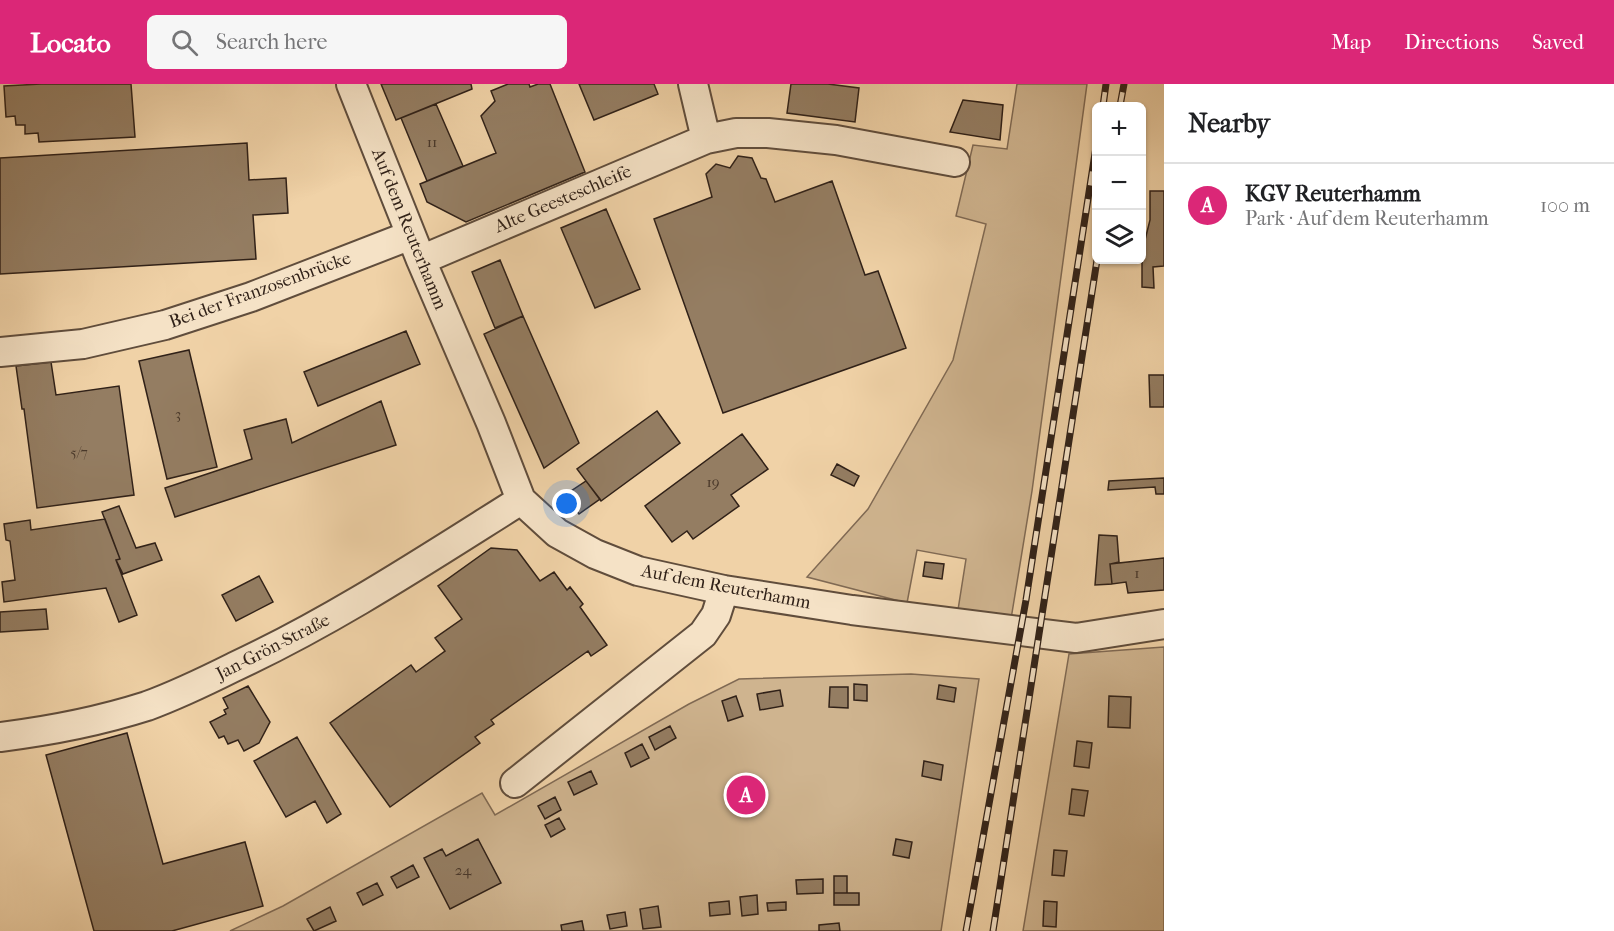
<!DOCTYPE html>
<html lang="en">
<head>
<meta charset="utf-8">
<style>
  body { margin:0; font-family:"IM FELL French Canon",serif; background:#f6f6f6; color:#202124 }
  .controls { position:absolute; right:18px; top:18px; display:grid; overflow:hidden; border-radius:9px; box-shadow:0 2px 4px #0004 }
  .controls button { width:54px; height:54px; display:grid; place-items:center; padding:0; border:0; border-bottom:2px solid #e0e0e0; background:#fff; color:#202124; font:30px sans-serif }
  .you { position:absolute; left:567px; top:420px; width:21px; height:21px; margin:-15px; border:4px solid #fff; border-radius:50%; background:#1a73e8; box-shadow:0 0 0 9px #1a73e833 }
  .badge { display:grid; place-items:center; width:39px; height:39px; border-radius:50%; background:#db2777; color:#fff; font-size:20px; font-weight:700 }
  .pin { position:absolute; translate:-50% -50%; border:3px solid #fff; box-shadow:0 2px 6px #0006 }
  .list { margin:0; padding:0; list-style:none }
  h2 { display:flex; justify-content:space-between; align-items:center; height:78px; margin:0; padding:0 24px; font-size:26px }
  h2 small { font-size:20px; font-weight:400; color:#757577 }
  .list li { display:grid; grid-template-columns:39px 1fr auto; gap:18px; align-items:center; box-sizing:border-box; height:84px; padding:0 24px; border-top:2px solid #e0e0e0 }
  .list b { display:block; font-size:22px; white-space:nowrap }
  .list p { margin:0; font-size:20px; white-space:nowrap; color:#757577 }
  .list em { font-size:20px; font-style:normal; color:#757577 }
  .icon { flex:none; width:33px; height:33px; fill:none; stroke:currentColor; stroke-width:2; stroke-linecap:round; stroke-linejoin:round }
  .map { position:relative; flex:none; width:1164px; height:847px; overflow:hidden }
  header { display:flex; align-items:center; gap:36px; box-sizing:border-box; height:84px; padding:0 30px; background:#db2777; color:#fff }
  header strong { font-size:28px }
  nav { display:flex; gap:33px; margin-inline-start:auto; font-size:21px }
  .search { width:420px; height:54px; background:#f6f6f6; display:flex; align-items:center; gap:15px; box-sizing:border-box; padding:0 21px; border-radius:9px; color:#757577; font-size:22px }
  main { display:flex }
  aside { flex:1; background:#fff }
  .map>svg:first-child { display:block }
  .green { fill:#cfb48f; stroke:#806a54; stroke-width:1.5 }
  .building { fill:#947d62; stroke:#302118; stroke-width:1.5 }
  .lines { fill:none; stroke-linecap:round; stroke-linejoin:round }
  .minor-casing { stroke:#604d3c; stroke-width:32 }
  .minor { stroke:#f5e2c6; stroke-width:28 }
  .rail-casing { stroke:#302118; stroke-width:7 }
  .rail { stroke:#f5e2c6; stroke-width:4.5; stroke-dasharray:14; stroke-linecap:butt }
  .labels { text-anchor:middle; dominant-baseline:central; stroke-width:4.5; stroke-linejoin:round; paint-order:stroke }
  .number-label { font-size:15px; fill:#49382a }
  .street-label { font-size:18px; fill:#302118; stroke:#f5e2c6 }
</style>
</head>
<body>
<header>
<strong>Locato</strong>
<div class="search"><svg class="icon" aria-label="search" viewBox="0 0 24 24"><circle cx="10" cy="10" r="6"/><path d="M15 15l6 6"/></svg>Search here</div>
<nav><a>Map</a><a>Directions</a><a>Saved</a></nav>
</header>
<main>
<div class="map">
<svg width="1164" height="847" viewBox="0 0 1164 847">
  <rect width="100%" height="100%" fill="#f0d2a7"/>
  <filter id="stains"><feTurbulence type="fractalNoise" baseFrequency=".00333" numOctaves="4"/><feColorMatrix values="0 0 0 0 .2 0 0 0 0 .09 0 0 0 0 .02 0 0 0 .5 -.17"/></filter>
  <radialGradient id="worn" r=".72"><stop offset=".6" stop-color="#630" stop-opacity="0"/><stop offset="1" stop-color="#630" stop-opacity=".3"/></radialGradient>
  <path class="green" d="M1017,0H1087L1032,407L1011,535L958,526L966,475L917,466L907,519L807,493L868,425L953,276L986,140L956,132L973,61L1007,65Z
    M1164,563V847H1023L1069,570Z
    M911,590L979,595L941,847H230L283,822L482,709L495,731L689,620L739,595Z"/>
  <path class="building" d="M41,0H131L135,53L39,58L38,49L25,50V41H16L15,32L6,33L4,2Z
    M381,0H471L472,5L396,36Z
    M508,0H529L530,3L538,0H550L585,88L466,138L427,118L420,100L496,69L481,32L495,17L491,7Z
    M579,0H654L658,10L594,36Z
    M791,0H828L859,4L855,38L787,29Z
    M963,16L1003,21L1000,56L950,48Z
    M436,20L463,82L427,97L401,34Z
    M247,59L249,96L286,94L288,129L253,131L256,175L0,190V74Z
    M738,72L752,74L761,94L766,95L775,118L832,97L865,191L878,187L906,264L723,329L654,135L712,113L706,90L716,80L730,84Z
    M1150,107H1164V182L1153,183L1154,204L1142,203V168L1150,136Z
    M606,125L640,205L595,224L561,144Z
    M500,176L523,232L495,244L472,188Z
    M523,232L579,359L544,384L484,250Z
    M406,247L420,280L318,322L304,288Z
    M189,266L217,383L167,395L139,277Z
    M51,278L56,311L119,302L134,411L37,424L24,325H22L16,282Z
    M1149,291H1164V323H1150Z
    M381,317L396,361L175,433L165,404L252,375L244,346L286,335L292,359Z
    M657,327L680,359L601,417L577,385Z
    M742,350L768,385L731,411L739,422L693,455L687,447L672,458L645,422Z
    M837,380L859,392L854,402L831,391Z
    M1164,394V410H1156L1155,403L1108,406L1109,397Z
    M586,397L600,415L579,430L565,411Z
    M119,422L136,464L155,459L162,476L123,490L116,476L120,475L102,428Z
    M105,435L120,475L116,476L137,531L119,538L106,504L4,518L2,498L15,496L10,457L6,456L4,440L30,436L31,446Z
    M1099,451L1117,452L1119,478L1110,480L1112,500L1095,501Z
    M491,464L517,466L540,497L554,488L567,506L570,503L583,520L580,523L607,561L591,572L588,567L491,636L494,640L475,653L480,659L390,723L330,639L411,581L416,588L445,567L435,554L462,535L438,502Z
    M1164,474V506L1128,509L1126,498L1112,500L1110,480Z
    M925,478L944,480L942,495L923,492Z
    M259,492L273,518L236,537L222,511Z
    M46,525L48,545L0,548V528Z
    M854,600L867,601V617L854,616Z
    M939,601L956,604L954,618L937,615Z
    M248,602L270,638L259,659L244,667L238,656L228,660L224,652L219,654L210,638L226,630L224,626L228,624L223,614Z
    M830,603H848V624L829,623Z
    M780,606L783,622L760,626L757,610Z
    M736,612L743,632L728,637L722,617Z
    M1109,612L1131,613L1130,644L1108,643Z
    M670,642L676,654L655,666L649,653Z
    M127,649L163,780L245,758L263,822L172,847H94L46,671Z
    M297,653L341,730L327,739L315,717L286,733L254,677Z
    M1077,657L1092,659L1089,684L1074,682Z
    M642,660L649,674L631,683L625,669Z
    M924,677L943,681L941,696L922,692Z
    M591,687L597,700L574,711L568,698Z
    M1072,705L1088,707L1084,732L1069,730Z
    M555,713L561,726L545,735L538,722Z
    M559,734L565,745L551,753L545,741Z
    M478,755L501,799L450,825L424,774L442,765L446,772Z
    M896,755L912,758L909,774L893,771Z
    M1054,766L1067,767L1064,792L1052,791Z
    M413,781L419,793L397,804L391,793Z
    M834,792H847V809H834Z
    M823,795V809L797,810L796,796Z
    M377,799L383,811L363,821L357,809Z
    M834,809H859V821H834Z
    M757,811L758,830L742,832L740,813Z
    M729,817L730,830L710,832L709,819Z
    M1044,817L1057,818L1056,843L1043,842Z
    M786,818V826L768,827L767,819Z
    M658,822L661,843L643,845L640,825Z
    M330,823L336,837L314,847L307,835Z
    M625,828L627,842L610,845L607,831Z
    M582,837L584,847H562L561,841Z
    M839,839L840,847H819V841Z"/>
  <g class="lines">
    <defs>
      <path id="minor" d="M351,0L421,176L491,339L521,416L557,449L595,470L638,487L724,506L852,526L1076,554L1164,540
        M693,0L706,55
        M421,176L706,55L736,49H768L836,56L955,78
        M0,268L83,260L165,241L251,213L411,151
        M0,653C49,647 100,637 147,622C177,611 206,597 234,583C335,536 427,475 521,416
        M515,699L703,550L716,531L724,506"/>
    </defs>
    <use href="#minor" class="minor-casing"/>
    <use href="#minor" class="minor"/>
    <defs>
      <path id="rail" d="M1103,22L1106,0
        M1120,22L1124,0
        M966,847L1026,516L1096,63
        M993,847L1097,176"/>
    </defs>
    <use href="#rail" class="rail-casing"/>
    <use href="#rail" class="rail"/>
  </g>
  <g class="labels">
    <g class="number-label">
      <text x="432" y="58">11</text>
      <text x="178" y="330">3</text>
      <text x="79" y="368">5/7</text>
      <text x="713" y="398">19</text>
      <text x="1137" y="489">1</text>
      <text x="463" y="786">24</text>
    </g>
    <g class="street-label">
      <text transform="translate(563 115) rotate(-23)">Alte Geesteschleife</text>
      <text transform="translate(409 145) rotate(68)">Auf dem Reuterhamm</text>
      <text transform="translate(260 206) rotate(-20)">Bei der Franzosenbrücke</text>
      <text transform="translate(726 503) rotate(11)">Auf dem Reuterhamm</text>
      <text transform="translate(273 563) rotate(-27)">Jan-Grön-Straße</text>
    </g>
  </g>
  <rect width="100%" height="100%" filter="url(#stains)"/>
  <rect width="100%" height="100%" fill="url(#worn)"/>
</svg>
<div class="controls">
<button>+</button>
<button>−</button>
<button><svg class="icon" aria-label="layers" viewBox="0 0 24 24"><path d="M12 4l9 5-9 5-9-5zM3 14l9 5 9-5"/></svg></button>
</div>
<div class="you"></div>
<div class="pin badge" style="left:746px;top:711px">A</div>
</div>
<aside>
<h2>Nearby<small></small></h2>
<ul class="list">
<li><span class="badge">A</span><div><b>KGV Reuterhamm</b><p>Park · Auf dem Reuterhamm</p></div><em>100 m</em></li>
</ul>
</aside>
</main>
</body>
</html>
